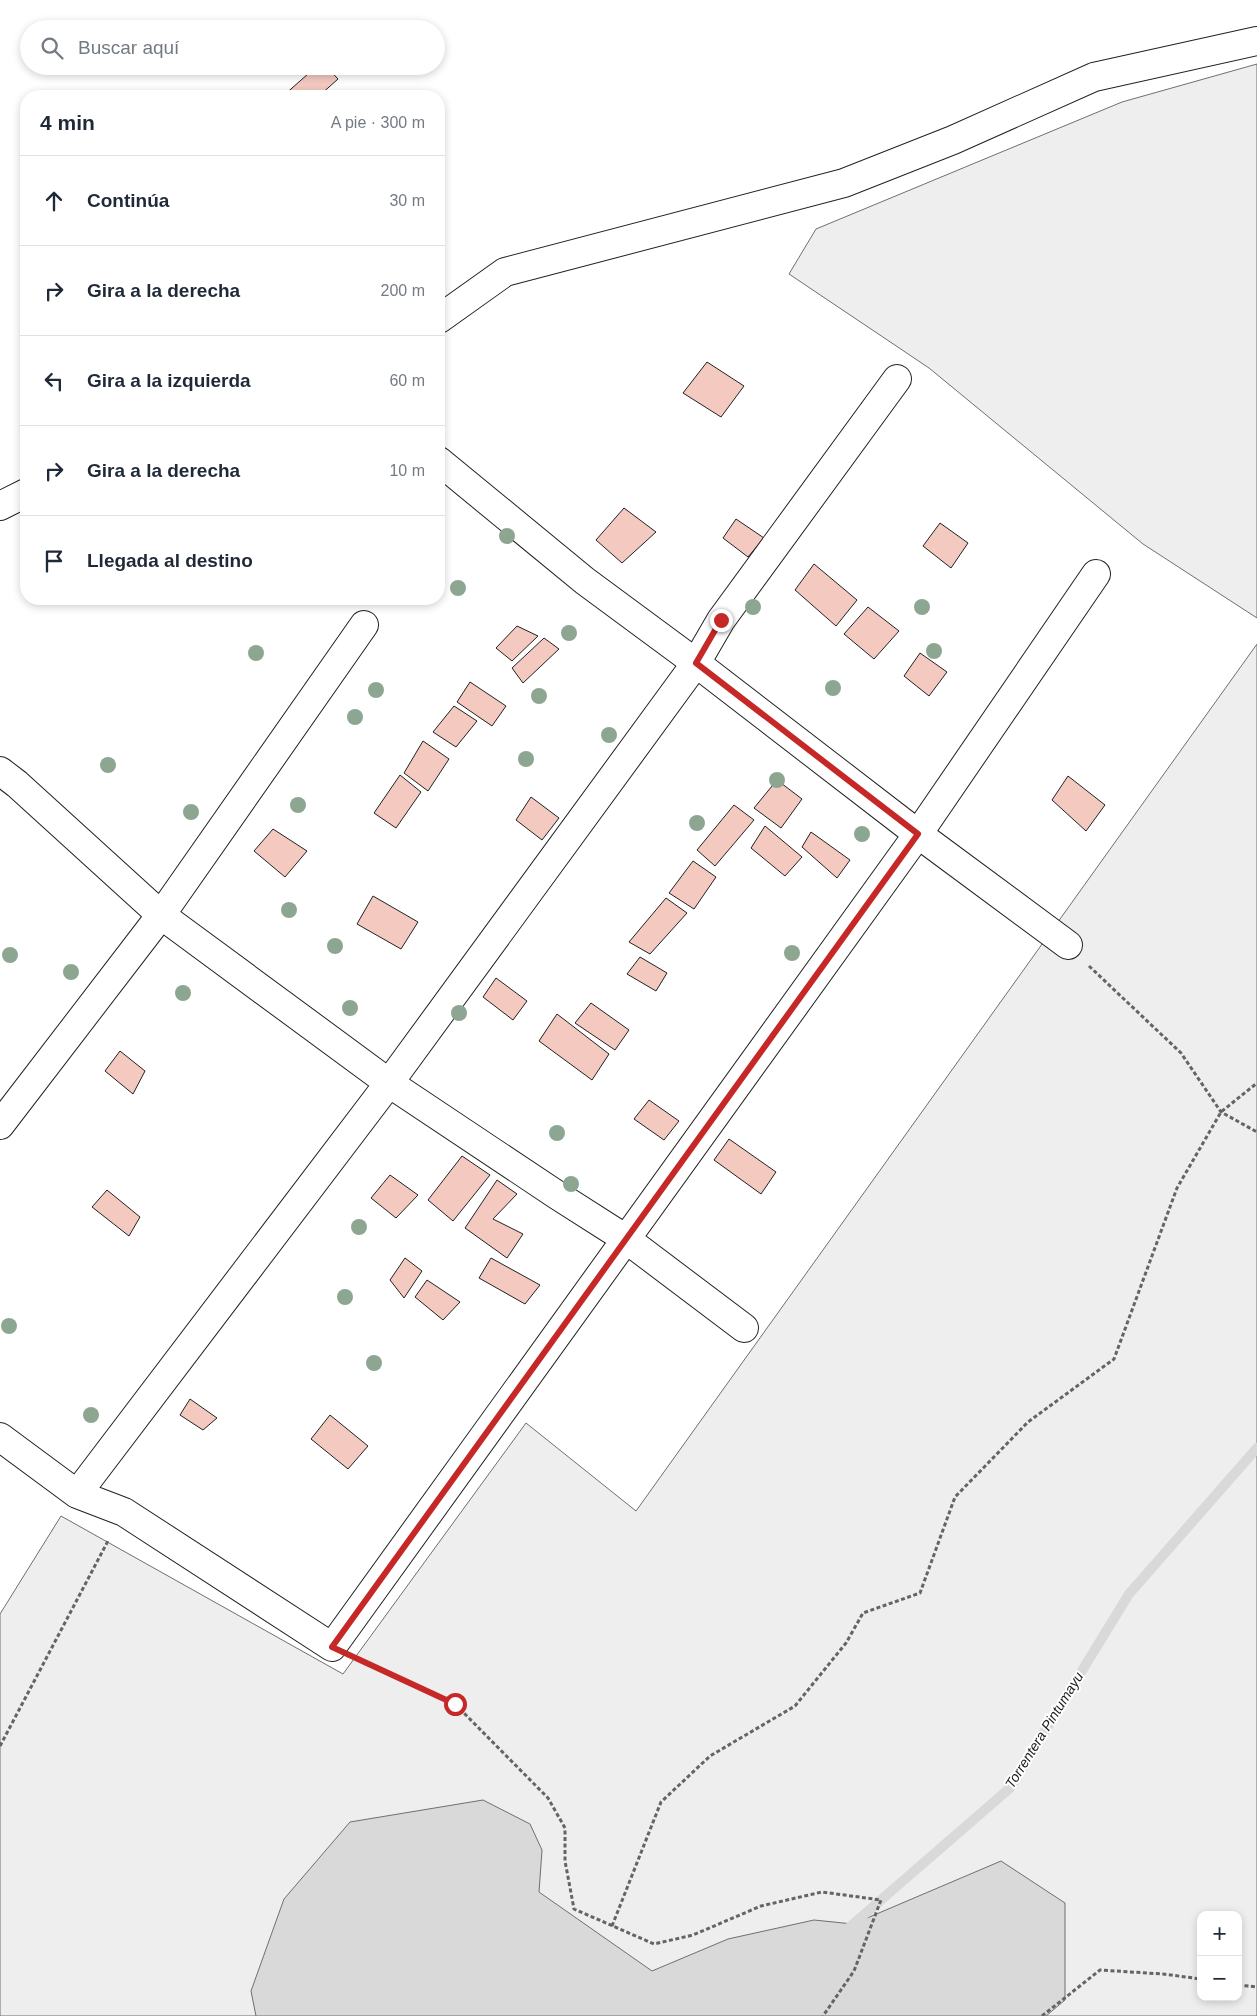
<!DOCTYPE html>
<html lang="es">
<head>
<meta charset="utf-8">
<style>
  body { margin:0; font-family:Helvetica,sans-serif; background:#f6f6f7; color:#1f2937 }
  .controls { position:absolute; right:15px; bottom:15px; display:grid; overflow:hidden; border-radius:10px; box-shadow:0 2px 8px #0003 }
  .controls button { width:45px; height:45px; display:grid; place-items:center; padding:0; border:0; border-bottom:1px solid #e0e1e3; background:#fff; color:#1f2937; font:25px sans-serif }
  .stop { position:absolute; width:15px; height:15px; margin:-11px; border:4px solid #c62828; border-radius:50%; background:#fff }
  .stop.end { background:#c62828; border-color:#fff; box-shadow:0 1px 5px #0008 }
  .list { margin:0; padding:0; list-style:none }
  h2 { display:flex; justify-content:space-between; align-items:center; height:65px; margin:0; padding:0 20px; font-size:21px }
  h2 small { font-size:16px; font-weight:400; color:#747a83 }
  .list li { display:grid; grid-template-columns:32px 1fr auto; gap:15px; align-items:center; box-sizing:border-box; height:90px; padding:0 20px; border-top:1px solid #e0e1e3 }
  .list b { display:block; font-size:19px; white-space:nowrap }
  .list em { font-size:16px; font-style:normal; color:#747a83 }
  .icon { flex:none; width:28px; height:28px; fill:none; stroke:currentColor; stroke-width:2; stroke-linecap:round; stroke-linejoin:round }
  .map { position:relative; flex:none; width:1257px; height:2016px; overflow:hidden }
  .search { position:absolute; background:#fff; box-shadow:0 2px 8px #0003; left:20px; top:20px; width:425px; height:55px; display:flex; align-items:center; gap:12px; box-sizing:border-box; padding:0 18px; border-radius:28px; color:#747a83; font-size:19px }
  .panel { position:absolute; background:#fff; box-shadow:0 2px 8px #0003; left:20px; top:90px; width:425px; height:515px; border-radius:20px }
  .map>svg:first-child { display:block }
  .green { fill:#eee; stroke:#6f6f6f; fill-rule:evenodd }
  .water { fill:#d9d9d9; stroke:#6f6f6f }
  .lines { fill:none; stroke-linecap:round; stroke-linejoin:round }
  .stream { stroke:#d9d9d9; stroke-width:10 }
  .building { fill:#f3c9c0; stroke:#222 }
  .minor-casing { stroke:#222; stroke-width:30 }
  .path { stroke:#646464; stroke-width:3; stroke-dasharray:4 2.5; stroke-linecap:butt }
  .minor { stroke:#fff; stroke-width:28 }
  .tree { fill:#8da692 }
  .route { stroke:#c62828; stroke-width:6 }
  .labels { text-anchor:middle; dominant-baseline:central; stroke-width:4; stroke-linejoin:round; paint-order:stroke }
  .water-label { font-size:14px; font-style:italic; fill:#222; stroke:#fff }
</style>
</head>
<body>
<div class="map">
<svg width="1257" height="2016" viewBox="0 0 1257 2016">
  <rect width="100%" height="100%" fill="#fff"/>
  <path class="green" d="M1257,64V618L1143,544L929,368L789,274L816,229L1122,102Z
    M1257,644V2016H0V1614L61,1516L343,1674L526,1423L636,1511ZM1201,1915H1238V1997H1201Z"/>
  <path class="water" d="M483,1800L530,1824L542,1850L539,1892L652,1971L728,1939L814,1920L853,1924L1001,1861L1065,1903V2000L1046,2016H256L251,1991L284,1899L350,1822Z"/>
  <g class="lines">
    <path class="stream" d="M844,1932L1010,1788L1129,1594L1257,1448"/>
  </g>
  <path class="building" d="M317,66H326L338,79L319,96H283Z
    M707,362L744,386L721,417L683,393Z
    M624,508L656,532L622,563L596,540Z
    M736,519L764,538L748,557L723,538Z
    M940,523L968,543L951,568L923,546Z
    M814,564L857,600L836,626L795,590Z
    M868,607L899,631L874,659L844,634Z
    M517,626L538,636L512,661L496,648Z
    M544,638L559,649L523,683L512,668Z
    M920,653L947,672L929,696L904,676Z
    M470,682L506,706L492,726L457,702Z
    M454,706L477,721L456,747L433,732Z
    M423,741L449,759L428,791L404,773Z
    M400,775L421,792L396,828L374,813Z
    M1068,776L1105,805L1086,831L1052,800Z
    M777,780L802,799L781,828L754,808Z
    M531,797L559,818L542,840L516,820Z
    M734,805L754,820L715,866L697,850Z
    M765,826L802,857L785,876L751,848Z
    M273,829L307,851L285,877L254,851Z
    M811,832L850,860L837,878L802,847Z
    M693,861L716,877L694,909L669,893Z
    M373,896L418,922L401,949L357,924Z
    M666,898L687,913L650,954L629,942Z
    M640,957L667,973L656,991L627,974Z
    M496,978L527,1001L513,1020L483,997Z
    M591,1003L629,1030L615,1050L575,1023Z
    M557,1014L609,1054L592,1080L539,1041Z
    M120,1051L145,1071L133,1094L105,1071Z
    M649,1100L679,1121L664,1140L634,1119Z
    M729,1139L776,1172L761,1194L714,1160Z
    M462,1156L490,1175L453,1221L428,1200Z
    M390,1175L418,1195L396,1218L371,1198Z
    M497,1180L517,1194L493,1219L523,1234L507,1258L465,1228Z
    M107,1190L140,1217L129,1236L92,1207Z
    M405,1258L422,1271L404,1298L390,1280Z
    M491,1258L540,1285L525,1304L479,1278Z
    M427,1280L460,1302L443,1320L415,1297Z
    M190,1399L217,1418L203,1430L180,1415Z
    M330,1415L368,1446L348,1469L311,1439Z"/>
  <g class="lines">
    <defs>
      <path id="minor" d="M439,319L505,272L844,183L953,140L1094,77L1257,41
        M439,461L585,581L696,663L918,834L1068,945
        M0,506L26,493
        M0,771L17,784L161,915L389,1083L557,1195L626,1239L744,1328
        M0,1125L161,915L364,625
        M0,1437L77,1494L124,1512L332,1647L918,834L1096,574
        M77,1494L389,1083L696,663L721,620L897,379"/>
    </defs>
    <use href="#minor" class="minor-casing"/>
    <path class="path" d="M1089,966L1181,1053L1221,1112L1257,1132
      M361,1660L455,1704L548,1798L565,1828V1861L574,1909L654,1944L693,1935L761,1906L822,1892L881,1900L854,1971L823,2016
      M0,1746L109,1539
      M612,1926L661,1802L710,1756L795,1706L846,1643L863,1613L920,1593L955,1497L1028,1422L1114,1359L1177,1188L1221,1112L1257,1083
      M1238,1985L1257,1987
      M1042,2016L1100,1970L1163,1974L1201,1979"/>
    <use href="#minor" class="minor"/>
  </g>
  <g class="tree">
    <circle cx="507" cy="536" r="8"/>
    <circle cx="458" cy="588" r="8"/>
    <circle cx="753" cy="607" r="8"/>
    <circle cx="922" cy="607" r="8"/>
    <circle cx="569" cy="633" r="8"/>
    <circle cx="934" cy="651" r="8"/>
    <circle cx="256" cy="653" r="8"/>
    <circle cx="833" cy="688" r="8"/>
    <circle cx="376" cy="690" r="8"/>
    <circle cx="539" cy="696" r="8"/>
    <circle cx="355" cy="717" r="8"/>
    <circle cx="609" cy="735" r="8"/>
    <circle cx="526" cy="759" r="8"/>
    <circle cx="108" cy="765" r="8"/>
    <circle cx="777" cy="780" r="8"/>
    <circle cx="298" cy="805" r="8"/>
    <circle cx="191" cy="812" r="8"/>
    <circle cx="697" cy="823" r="8"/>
    <circle cx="862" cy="834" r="8"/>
    <circle cx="289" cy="910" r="8"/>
    <circle cx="335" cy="946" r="8"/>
    <circle cx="792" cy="953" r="8"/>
    <circle cx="10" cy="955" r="8"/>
    <circle cx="71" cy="972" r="8"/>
    <circle cx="183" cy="993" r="8"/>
    <circle cx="350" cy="1008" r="8"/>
    <circle cx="459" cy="1013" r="8"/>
    <circle cx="557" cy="1133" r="8"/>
    <circle cx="571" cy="1184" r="8"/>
    <circle cx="359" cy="1227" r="8"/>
    <circle cx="345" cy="1297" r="8"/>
    <circle cx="9" cy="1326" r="8"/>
    <circle cx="374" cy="1363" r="8"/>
    <circle cx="91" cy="1415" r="8"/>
  </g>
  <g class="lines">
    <path class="route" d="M455,1704L332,1647L918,834L696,663L721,620"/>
  </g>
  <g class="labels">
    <g class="water-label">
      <text transform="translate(1044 1730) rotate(-58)">Torrentera Pintumayu</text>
    </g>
  </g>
</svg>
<div class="controls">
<button>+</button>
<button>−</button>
</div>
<div class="stop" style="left:455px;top:1704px"></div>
<div class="stop end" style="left:721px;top:620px"></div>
<div class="search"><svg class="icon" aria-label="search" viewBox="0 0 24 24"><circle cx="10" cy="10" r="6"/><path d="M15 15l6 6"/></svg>Buscar aquí</div>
<section class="panel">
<h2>4 min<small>A pie · 300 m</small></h2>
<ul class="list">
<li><svg class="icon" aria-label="ahead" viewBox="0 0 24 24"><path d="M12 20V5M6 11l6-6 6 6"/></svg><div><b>Continúa</b></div><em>30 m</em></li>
<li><svg class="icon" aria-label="right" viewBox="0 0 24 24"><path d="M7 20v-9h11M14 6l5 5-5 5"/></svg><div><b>Gira a la derecha</b></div><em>200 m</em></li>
<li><svg class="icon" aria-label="left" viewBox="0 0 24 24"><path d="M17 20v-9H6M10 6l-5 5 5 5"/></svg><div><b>Gira a la izquierda</b></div><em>60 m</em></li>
<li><svg class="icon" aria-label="right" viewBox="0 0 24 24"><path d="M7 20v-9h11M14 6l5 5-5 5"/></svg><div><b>Gira a la derecha</b></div><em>10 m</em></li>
<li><svg class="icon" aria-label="arrive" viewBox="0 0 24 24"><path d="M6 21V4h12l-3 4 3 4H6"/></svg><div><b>Llegada al destino</b></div></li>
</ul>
</section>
</div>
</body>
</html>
